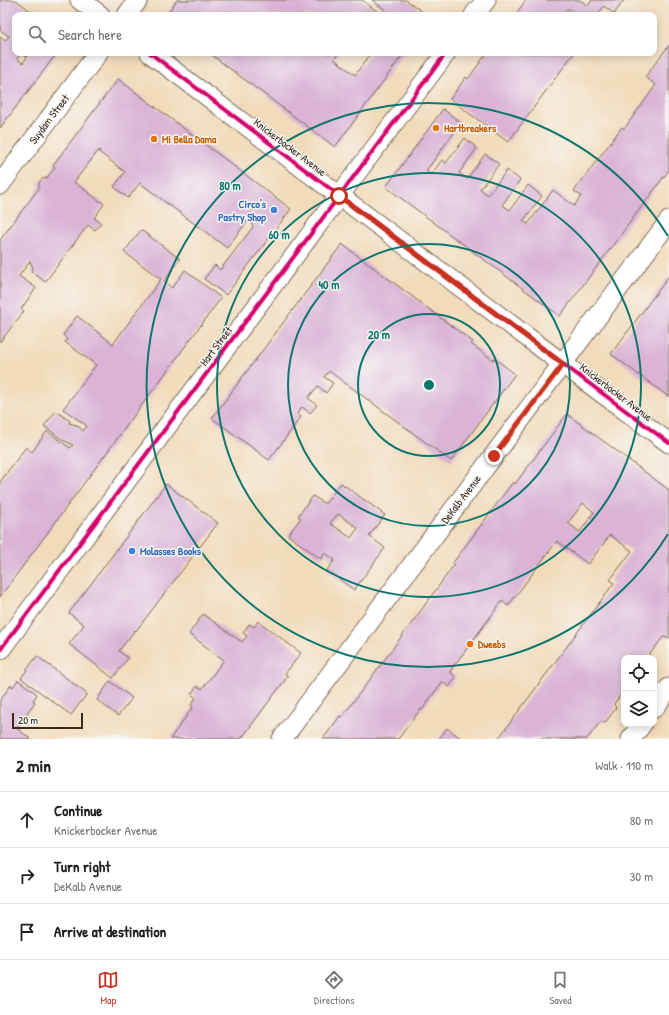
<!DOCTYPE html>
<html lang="en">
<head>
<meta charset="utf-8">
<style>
  body { margin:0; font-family:"Patrick Hand",sans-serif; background:#f6f6f6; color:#202124 }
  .controls { position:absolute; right:12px; bottom:12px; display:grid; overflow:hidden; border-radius:8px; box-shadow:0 2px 10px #0003 }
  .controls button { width:36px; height:36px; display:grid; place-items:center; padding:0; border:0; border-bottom:1px solid #e0e0e0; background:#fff; color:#202124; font:20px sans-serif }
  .scale { position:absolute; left:12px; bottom:10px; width:71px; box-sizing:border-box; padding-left:4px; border:2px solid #3b2a1e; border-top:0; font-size:11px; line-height:14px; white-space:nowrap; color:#3b2a1e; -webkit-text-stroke:3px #f6f6f2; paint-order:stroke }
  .stop { position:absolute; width:12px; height:12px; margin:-9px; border:3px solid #c8321e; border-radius:50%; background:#fff }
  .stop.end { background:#c8321e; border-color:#fff; box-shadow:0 1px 4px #0008 }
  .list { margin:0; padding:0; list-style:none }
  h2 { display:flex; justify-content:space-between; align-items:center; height:52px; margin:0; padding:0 16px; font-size:17px }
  h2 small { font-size:13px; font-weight:400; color:#757577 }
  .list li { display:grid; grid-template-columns:26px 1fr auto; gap:12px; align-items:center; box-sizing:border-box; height:56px; padding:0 16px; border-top:1px solid #e0e0e0 }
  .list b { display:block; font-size:15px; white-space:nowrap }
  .list p { margin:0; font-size:13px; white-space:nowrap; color:#757577 }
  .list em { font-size:13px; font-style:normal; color:#757577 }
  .icon { flex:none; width:22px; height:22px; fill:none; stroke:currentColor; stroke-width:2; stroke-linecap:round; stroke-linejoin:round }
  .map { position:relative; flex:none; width:669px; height:739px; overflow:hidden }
  .search { position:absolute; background:#fff; box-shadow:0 2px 10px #0003; left:12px; right:12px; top:12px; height:44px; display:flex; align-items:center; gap:10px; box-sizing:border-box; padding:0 14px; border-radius:8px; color:#757577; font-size:15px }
  .sheet { height:220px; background:#fff }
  nav { display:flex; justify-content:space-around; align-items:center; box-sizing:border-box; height:56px; border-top:1px solid #e0e0e0; background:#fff; font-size:11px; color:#757577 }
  nav a { display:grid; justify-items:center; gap:2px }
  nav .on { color:#c8321e }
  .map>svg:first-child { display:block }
  .building { fill:#dab3d6; fill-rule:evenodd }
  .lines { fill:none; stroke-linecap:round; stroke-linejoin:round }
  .street-casing { stroke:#7b6855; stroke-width:21 }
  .street { stroke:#fff; stroke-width:19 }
  .cycleway-casing { stroke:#f6f6f2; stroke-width:6 }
  .cycleway { stroke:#d6006c; stroke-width:4 }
  .route { stroke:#c8321e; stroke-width:5 }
  .ring { fill:none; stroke:#0f766e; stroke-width:2 }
  .food-dot { fill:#e8710a; stroke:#f6f6f2; stroke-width:1.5 }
  .shop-dot { fill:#3f7fe0; stroke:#f6f6f2; stroke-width:1.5 }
  .labels { text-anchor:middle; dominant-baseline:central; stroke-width:3; stroke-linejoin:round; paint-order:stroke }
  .street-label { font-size:11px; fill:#3b2a1e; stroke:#f6f6f2 }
  .food-label { font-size:11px; font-weight:bold; fill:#c56008; stroke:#f6f6f2; text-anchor:start }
  .shop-label { font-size:11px; font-weight:bold; fill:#366cbe; stroke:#f6f6f2; text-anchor:end }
  .centre { fill:#0f766e; stroke:#f6f6f2; stroke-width:2 }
  .ring-label { font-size:12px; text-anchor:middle; font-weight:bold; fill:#0f766e; stroke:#f6f6f2; stroke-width:3; stroke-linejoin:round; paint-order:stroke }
</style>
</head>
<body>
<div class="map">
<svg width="669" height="739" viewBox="0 0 669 739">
  <rect width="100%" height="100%" fill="#f6f6f2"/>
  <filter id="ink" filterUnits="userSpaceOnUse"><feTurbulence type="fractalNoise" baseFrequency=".025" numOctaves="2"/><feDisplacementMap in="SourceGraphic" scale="8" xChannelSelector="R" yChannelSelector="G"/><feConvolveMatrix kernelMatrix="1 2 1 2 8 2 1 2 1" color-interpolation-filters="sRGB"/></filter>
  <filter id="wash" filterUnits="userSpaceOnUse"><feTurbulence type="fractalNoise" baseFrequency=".012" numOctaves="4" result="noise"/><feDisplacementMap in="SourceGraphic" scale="16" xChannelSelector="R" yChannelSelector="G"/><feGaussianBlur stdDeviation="0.9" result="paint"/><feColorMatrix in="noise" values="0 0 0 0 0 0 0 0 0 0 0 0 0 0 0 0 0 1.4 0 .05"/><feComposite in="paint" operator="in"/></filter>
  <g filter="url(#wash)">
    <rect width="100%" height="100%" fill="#f2dbbb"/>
    <g id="blocks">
      <path class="building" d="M0,0H16L36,15H15V53H57L0,128V37L5,41L9,36L0,30ZM21,53L27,57L23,63L17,59Z
        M177,0H362L382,15H166Z
        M372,0H406L427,15H392Z
        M526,0H580L588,6L592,0H624L614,14L604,6L598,14L600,15H572L574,12L569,9L566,10L561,15H515Z
        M669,45V170L560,316L386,187L443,109L461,123L426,171L431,175L442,160L446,163L465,138L477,148L459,173L467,179L485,154L499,164L480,189L488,195L507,170L520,180L502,205L510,210L528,185L542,196L523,221L528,224L553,190L574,206L581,196L574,191L622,127L624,129L656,85L645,77Z
        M209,53H339L334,59L355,75L371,53H404L335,147Z
        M487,53H574L508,142L450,99L466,77L468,79Z
        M118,79L291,209L226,295L204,279L215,265L220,270L253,227L251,221L248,220L227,248L140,183L128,198L114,187L125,172L99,152L100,151L99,150L74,182L104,204L94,218L101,223L95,230L88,225L45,282L31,271L33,268L30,261L19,276L36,288L21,309L24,311L0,342V240L39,188V183L42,179L47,178L55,167L53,165Z
        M141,230L180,259L164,281L172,288L185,270L221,298L0,597V482L26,447L32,452L47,431L70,448L73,445L63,440L44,426L56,411L70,421L69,423L77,425L83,431L87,426L63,409L96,365L65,342L67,339L63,335L77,316L113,344L161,279L124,252Z
        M342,244L473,342L471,344L493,360L494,358L515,374L451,461L329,371L324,377L333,383L326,393L318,386L308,398L317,405L310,413L302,407L297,414L301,417L269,460L212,418Z
        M669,276V397L611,354Z
        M567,414L669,490V638L663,637L647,658H624V690L614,704L616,708L605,723L601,721L587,739H498L614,583L610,580L632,551L610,535L588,564L557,541L508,606L502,601L453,667L450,672L456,677L449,687L442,682L422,710L421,709L398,739H323L340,716L342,717L422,609L454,565L452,564L513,482L515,484ZM583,503L594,512L580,532L568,523Z
        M341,483L385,515L369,536L385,548L354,590L327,570L335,560L325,553L321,559L288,535L301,518L298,516L313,496L325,504ZM338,514L358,528L351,538L330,523Z
        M166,484L218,523L136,631L135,630L119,651L128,658L113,678L69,644L84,625L69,613Z
        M203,614L242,642L247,636L243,633L249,624L254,627L258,621L301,653L285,674L288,676L241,739H170L193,707L191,705L196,698L191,694L197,686L202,689L224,660L189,634Z
        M37,656L87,694L71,715L21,678Z
        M18,680L37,694L33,701L35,702L16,728L31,739H0V700L11,685L13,687Z
        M110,681L132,698L118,716L97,700Z
        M447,728L462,739H439Z"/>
    </g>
  </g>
  <g filter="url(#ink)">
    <use href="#blocks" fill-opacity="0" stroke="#7b6855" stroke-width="1"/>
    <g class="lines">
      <defs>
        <path id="street" d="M80,0L100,15
          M127,15L138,0
          M474,15L486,0
          M150,53L539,346L669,443
          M0,185L98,53
          M0,650L446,53
          M654,708L669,688
          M282,739L669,221
          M631,739L642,724"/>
      </defs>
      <use href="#street" class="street-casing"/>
      <use href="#street" class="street"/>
      <defs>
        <path id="cycleway" d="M150,53L539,346L669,443
          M0,650L446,53"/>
      </defs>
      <use href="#cycleway" class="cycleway-casing"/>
      <use href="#cycleway" class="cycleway"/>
    </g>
  </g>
  <g class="lines" filter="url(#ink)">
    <path class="route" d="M339,196L563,364L494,456"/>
  </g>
  <g class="ring">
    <circle cx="429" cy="385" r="71"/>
    <circle cx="429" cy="385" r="141"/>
    <circle cx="429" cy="385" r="212"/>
    <path d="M668 534A282 282 0 1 1 668 236"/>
  </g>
  <g class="food-dot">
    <circle cx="436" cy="128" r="4"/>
    <circle cx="154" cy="139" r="4"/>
    <circle cx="470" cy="644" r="4"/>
  </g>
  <g class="shop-dot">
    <circle cx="274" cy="210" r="4"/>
    <circle cx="132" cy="551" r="4"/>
  </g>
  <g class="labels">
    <g class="street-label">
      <text transform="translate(49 119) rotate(-53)">Suydam Street</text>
      <text transform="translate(290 147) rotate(37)">Knickerbocker Avenue</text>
      <text transform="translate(216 346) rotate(-53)">Hart Street</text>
      <text transform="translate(616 392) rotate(37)">Knickerbocker Avenue</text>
      <text transform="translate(461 499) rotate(-53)">DeKalb Avenue</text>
    </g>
    <g class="food-label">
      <text x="444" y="128">Hartbreakers</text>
      <text x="162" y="139">Mi Bella Dama</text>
      <text x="478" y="644">Dweebs</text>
    </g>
    <g class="shop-label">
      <text x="266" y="204">Circo's<tspan x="266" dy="13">Pastry Shop</tspan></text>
      <text x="140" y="551" text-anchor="start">Molasses Books</text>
    </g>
  </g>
  <circle cx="429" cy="385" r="6" class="centre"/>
  <g class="ring-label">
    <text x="230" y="190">80 m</text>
    <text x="279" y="239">60 m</text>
    <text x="329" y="289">40 m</text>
    <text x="379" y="339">20 m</text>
  </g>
</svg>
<div class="controls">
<button><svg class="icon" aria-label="locate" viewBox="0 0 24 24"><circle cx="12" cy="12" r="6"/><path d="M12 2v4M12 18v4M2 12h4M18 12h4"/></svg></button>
<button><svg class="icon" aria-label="layers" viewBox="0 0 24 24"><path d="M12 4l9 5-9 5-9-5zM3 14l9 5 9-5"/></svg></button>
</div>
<div class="scale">20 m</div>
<div class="stop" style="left:339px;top:196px"></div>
<div class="stop end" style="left:494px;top:456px"></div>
<div class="search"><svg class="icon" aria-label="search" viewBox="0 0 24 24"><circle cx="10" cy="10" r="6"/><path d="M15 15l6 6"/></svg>Search here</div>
</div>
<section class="sheet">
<h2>2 min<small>Walk · 110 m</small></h2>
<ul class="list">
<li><svg class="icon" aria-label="ahead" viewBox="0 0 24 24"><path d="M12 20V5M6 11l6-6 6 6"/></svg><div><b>Continue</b><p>Knickerbocker Avenue</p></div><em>80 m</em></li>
<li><svg class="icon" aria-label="right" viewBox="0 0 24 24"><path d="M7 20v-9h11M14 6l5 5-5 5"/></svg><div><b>Turn right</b><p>DeKalb Avenue</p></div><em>30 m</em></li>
<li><svg class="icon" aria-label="arrive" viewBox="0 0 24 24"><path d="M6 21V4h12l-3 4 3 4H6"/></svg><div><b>Arrive at destination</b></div></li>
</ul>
</section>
<nav>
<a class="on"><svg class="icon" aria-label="map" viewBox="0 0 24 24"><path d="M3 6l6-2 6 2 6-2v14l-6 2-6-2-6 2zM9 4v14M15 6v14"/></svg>Map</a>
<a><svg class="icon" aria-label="directions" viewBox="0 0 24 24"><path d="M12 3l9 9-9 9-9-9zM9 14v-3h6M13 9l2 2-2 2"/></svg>Directions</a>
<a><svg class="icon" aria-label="saved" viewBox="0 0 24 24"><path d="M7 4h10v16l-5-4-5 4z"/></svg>Saved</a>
</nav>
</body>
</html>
